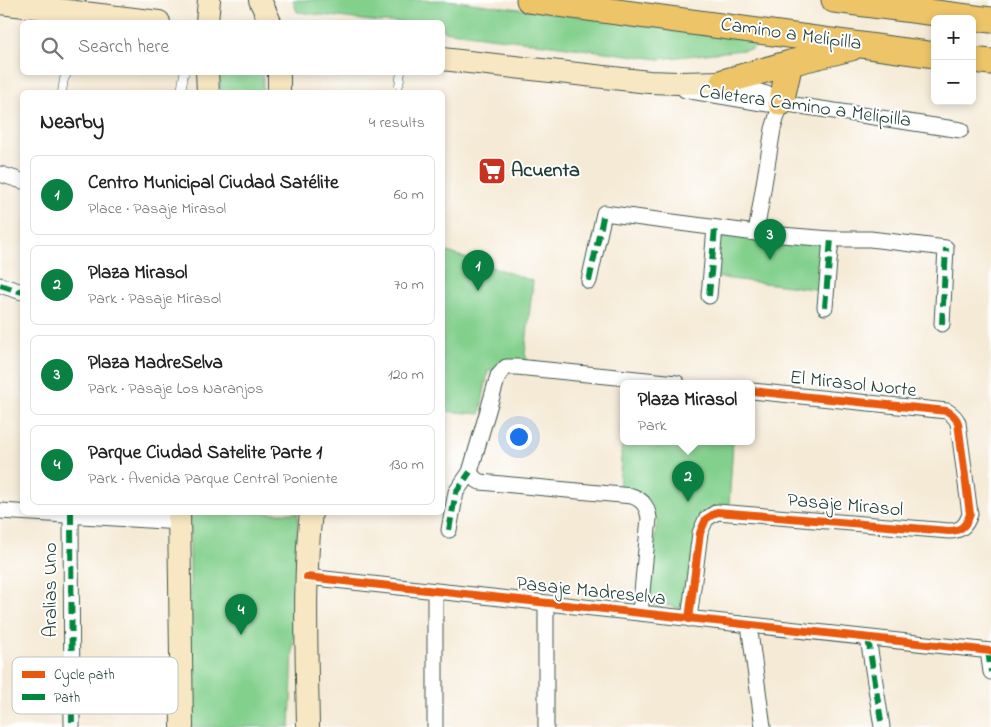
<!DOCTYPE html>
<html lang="en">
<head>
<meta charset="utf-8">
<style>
  body { margin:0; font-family:"Indie Flower",sans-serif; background:#f2f2f2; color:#222 }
  .controls { position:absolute; right:15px; top:15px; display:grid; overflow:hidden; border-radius:8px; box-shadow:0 2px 8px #0003 }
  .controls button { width:45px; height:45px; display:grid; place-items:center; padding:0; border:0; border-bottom:1px solid #e0e0e0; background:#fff; color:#222; font:25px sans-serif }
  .you { position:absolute; left:518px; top:436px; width:18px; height:18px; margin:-12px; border:4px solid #fff; border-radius:50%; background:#1a73e8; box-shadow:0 0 0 8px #1a73e833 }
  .badge { display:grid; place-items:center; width:32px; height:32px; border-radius:50%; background:#0b8043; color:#fff; font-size:16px; font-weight:700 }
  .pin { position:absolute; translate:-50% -41px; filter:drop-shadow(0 1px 2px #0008) }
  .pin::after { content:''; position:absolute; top:26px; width:18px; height:15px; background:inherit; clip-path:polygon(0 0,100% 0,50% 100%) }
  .popup { position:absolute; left:620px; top:380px; width:135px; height:65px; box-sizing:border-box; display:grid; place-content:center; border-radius:8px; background:#fff; filter:drop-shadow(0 1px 4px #0005); font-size:16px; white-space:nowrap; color:#767676 }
  .popup b { font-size:19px; color:#222 }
  .popup::after { content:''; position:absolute; left:50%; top:100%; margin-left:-10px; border:10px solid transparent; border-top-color:#fff }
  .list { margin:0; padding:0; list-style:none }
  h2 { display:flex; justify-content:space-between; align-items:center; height:65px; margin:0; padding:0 20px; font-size:21px }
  h2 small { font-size:16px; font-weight:400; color:#767676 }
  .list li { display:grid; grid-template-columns:32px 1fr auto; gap:15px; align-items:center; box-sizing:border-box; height:80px; margin:0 10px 10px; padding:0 10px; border:1px solid #e0e0e0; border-radius:8px }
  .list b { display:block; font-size:19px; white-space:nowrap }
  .list p { margin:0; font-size:16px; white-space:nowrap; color:#767676 }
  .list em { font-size:16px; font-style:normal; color:#767676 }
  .icon { flex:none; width:28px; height:28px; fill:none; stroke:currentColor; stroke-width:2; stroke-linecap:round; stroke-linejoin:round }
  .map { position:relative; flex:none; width:991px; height:727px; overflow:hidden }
  .search { position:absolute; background:#fff; box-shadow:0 2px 8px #0003; left:20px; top:20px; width:425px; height:55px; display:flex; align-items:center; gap:12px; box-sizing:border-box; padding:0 18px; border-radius:8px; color:#767676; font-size:19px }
  .panel { position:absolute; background:#fff; box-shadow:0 2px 8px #0003; left:20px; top:90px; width:425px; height:425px; border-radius:8px }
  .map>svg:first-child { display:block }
  .green { fill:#83d08d; stroke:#518660 }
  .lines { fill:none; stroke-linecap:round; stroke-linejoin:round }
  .lane-casing { stroke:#3f574c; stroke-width:9 }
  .street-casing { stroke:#3f574c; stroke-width:17 }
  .secondary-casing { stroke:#3f574c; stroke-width:24 }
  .primary-casing { stroke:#3f574c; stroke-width:27 }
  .lane { stroke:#fff; stroke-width:8 }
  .street { stroke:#fff; stroke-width:15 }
  .secondary { stroke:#f8e7c3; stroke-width:22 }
  .primary { stroke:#eec469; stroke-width:25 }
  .quiet { stroke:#00873e; stroke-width:6; stroke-dasharray:12 6; stroke-linecap:butt }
  .cycleway-casing { stroke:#fff; stroke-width:11 }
  .cycleway { stroke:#e8590c; stroke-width:8 }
  .labels { text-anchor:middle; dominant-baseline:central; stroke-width:4; stroke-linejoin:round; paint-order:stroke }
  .street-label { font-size:20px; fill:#1f3d34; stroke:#fff }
  .poi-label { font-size:20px; font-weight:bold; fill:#1f3d34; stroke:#fff; text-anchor:start }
  .key { fill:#fff; stroke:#bcc5c2; stroke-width:1 }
  .key-label { font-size:14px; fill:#1f3d34 }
</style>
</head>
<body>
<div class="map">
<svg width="991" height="727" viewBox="0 0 991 727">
  <rect width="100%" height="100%" fill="#fff"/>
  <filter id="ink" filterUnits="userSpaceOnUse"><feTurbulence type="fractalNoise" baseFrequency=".02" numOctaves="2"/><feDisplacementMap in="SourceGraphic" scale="10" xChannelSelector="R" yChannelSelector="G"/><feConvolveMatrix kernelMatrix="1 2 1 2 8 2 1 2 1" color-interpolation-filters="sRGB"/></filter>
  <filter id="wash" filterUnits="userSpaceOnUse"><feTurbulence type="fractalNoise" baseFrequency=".0096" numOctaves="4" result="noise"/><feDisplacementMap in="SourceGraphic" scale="20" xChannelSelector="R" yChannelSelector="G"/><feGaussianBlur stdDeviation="1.12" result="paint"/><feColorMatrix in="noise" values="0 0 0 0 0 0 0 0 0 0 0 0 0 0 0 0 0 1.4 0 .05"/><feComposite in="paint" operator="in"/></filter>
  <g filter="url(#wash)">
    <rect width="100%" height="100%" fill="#f5ead6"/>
    <path class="green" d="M293,0H446L644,24L759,41L752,49L659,59L443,31L442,22H379L297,12Z
      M220,73H263V92H220Z
      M717,231L828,243L822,290L714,277Z
      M442,250L533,281L525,354L529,364L488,371L480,414L443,411Z
      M624,414V441H733L729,507L712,510L684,610L663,604L651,606L647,601L657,521L644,497L619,489Z
      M190,513H298L290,727H190Z"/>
  </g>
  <g filter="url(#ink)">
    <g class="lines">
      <defs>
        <path id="lane" d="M399,85L401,72
          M62,92L64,79L68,72
          M181,92L184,74"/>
        <path id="street" d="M727,83L774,96L778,100
          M685,90L768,104L781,103L961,130
          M0,174L22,181
          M756,233L773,129L781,103
          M589,281L604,213L756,233L831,239H870L946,248L942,324
          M0,285L22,292
          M709,296L715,228
          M825,307L831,239
          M0,511L180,522
          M71,512L72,727
          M449,530L456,492L470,472
          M307,577L991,651
          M435,591V727
          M546,603V727
          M640,613L649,518C647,506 643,500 632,496L480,482L475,479L470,472L498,376L506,367H517L677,383
          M689,619L700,533L706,519L717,512L949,531C961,531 966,526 970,514L958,423C956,417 952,414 947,411L752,391
          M749,625L763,727
          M868,638L882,727
          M988,651L991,672"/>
        <path id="secondary" d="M260,0L270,22
          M0,3L159,22
          M207,22L209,0
          M442,59L649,82L678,83L723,82
          M207,72L208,92
          M279,72V92
          M179,512L182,727
          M308,727C307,656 303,583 311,512"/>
        <path id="primary" d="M529,0L935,55
          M834,0L991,20
          M972,60L991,62
          M723,82L790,63L851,48
          M781,103L790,63"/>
      </defs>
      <use href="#lane" class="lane-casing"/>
      <use href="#street" class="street-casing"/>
      <use href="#secondary" class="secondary-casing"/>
      <use href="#primary" class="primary-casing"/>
      <use href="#lane" class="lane"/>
      <use href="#street" class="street"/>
      <use href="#secondary" class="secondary"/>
      <use href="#primary" class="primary"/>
      <path class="quiet" d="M589,281L604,213
        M0,285L22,292
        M709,296L715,228
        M825,307L831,239
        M942,324L946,248
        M71,512L72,727
        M449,530L456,492L470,472
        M868,638L882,727
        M988,651L991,672"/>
      <defs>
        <path id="cycleway" d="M307,577L991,651
          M689,619L700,533L706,519L717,512L949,531C961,531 966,526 970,514L958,423C956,417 952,414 947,411L752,391"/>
      </defs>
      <use href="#cycleway" class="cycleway-casing"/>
      <use href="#cycleway" class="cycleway"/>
    </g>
  </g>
  <defs>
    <symbol id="supermarket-square" viewBox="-11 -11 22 22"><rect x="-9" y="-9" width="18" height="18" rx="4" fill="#c8321e" stroke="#fff"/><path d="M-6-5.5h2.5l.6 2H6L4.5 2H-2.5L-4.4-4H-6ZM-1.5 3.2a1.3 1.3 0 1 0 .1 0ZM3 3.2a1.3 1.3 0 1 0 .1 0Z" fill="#fff"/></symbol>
  </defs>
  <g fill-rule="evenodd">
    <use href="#supermarket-square" x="476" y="155" width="32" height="32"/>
  </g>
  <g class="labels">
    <g class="street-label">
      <text transform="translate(791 35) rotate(8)">Camino a Melipilla</text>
      <text transform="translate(805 107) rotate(8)">Caletera Camino a Melipilla</text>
      <text transform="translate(853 385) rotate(6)">El Mirasol Norte</text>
      <text transform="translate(845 506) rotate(5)">Pasaje Mirasol</text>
      <text transform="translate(51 590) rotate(-90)">Aralias Uno</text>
      <text transform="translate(591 592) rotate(6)">Pasaje Madreselva</text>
    </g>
    <g class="poi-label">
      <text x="511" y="171">Acuenta</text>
    </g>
  </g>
  <rect x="12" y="657" width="166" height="57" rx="8" class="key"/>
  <rect x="22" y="671" width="23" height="7" fill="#e8590c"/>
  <rect x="22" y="694" width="23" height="6" fill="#00873e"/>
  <g class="key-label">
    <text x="54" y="679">Cycle path</text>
    <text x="54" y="702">Path</text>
  </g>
</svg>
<div class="controls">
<button>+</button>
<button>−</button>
</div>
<div class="you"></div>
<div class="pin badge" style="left:478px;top:291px">1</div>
<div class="pin badge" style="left:688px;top:502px">2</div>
<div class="popup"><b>Plaza Mirasol</b>Park</div>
<div class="pin badge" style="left:770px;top:260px">3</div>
<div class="pin badge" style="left:241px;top:635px">4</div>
<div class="search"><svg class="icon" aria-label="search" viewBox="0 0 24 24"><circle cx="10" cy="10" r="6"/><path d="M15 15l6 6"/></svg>Search here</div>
<section class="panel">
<h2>Nearby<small>4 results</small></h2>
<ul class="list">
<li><span class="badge">1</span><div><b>Centro Municipal Ciudad Satélite</b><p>Place · Pasaje Mirasol</p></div><em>60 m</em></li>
<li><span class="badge">2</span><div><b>Plaza Mirasol</b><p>Park · Pasaje Mirasol</p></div><em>70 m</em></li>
<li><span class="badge">3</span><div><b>Plaza MadreSelva</b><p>Park · Pasaje Los Naranjos</p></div><em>120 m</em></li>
<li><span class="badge">4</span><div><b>Parque Ciudad Satelite Parte 1</b><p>Park · Avenida Parque Central Poniente</p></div><em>130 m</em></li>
</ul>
</section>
</div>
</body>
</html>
